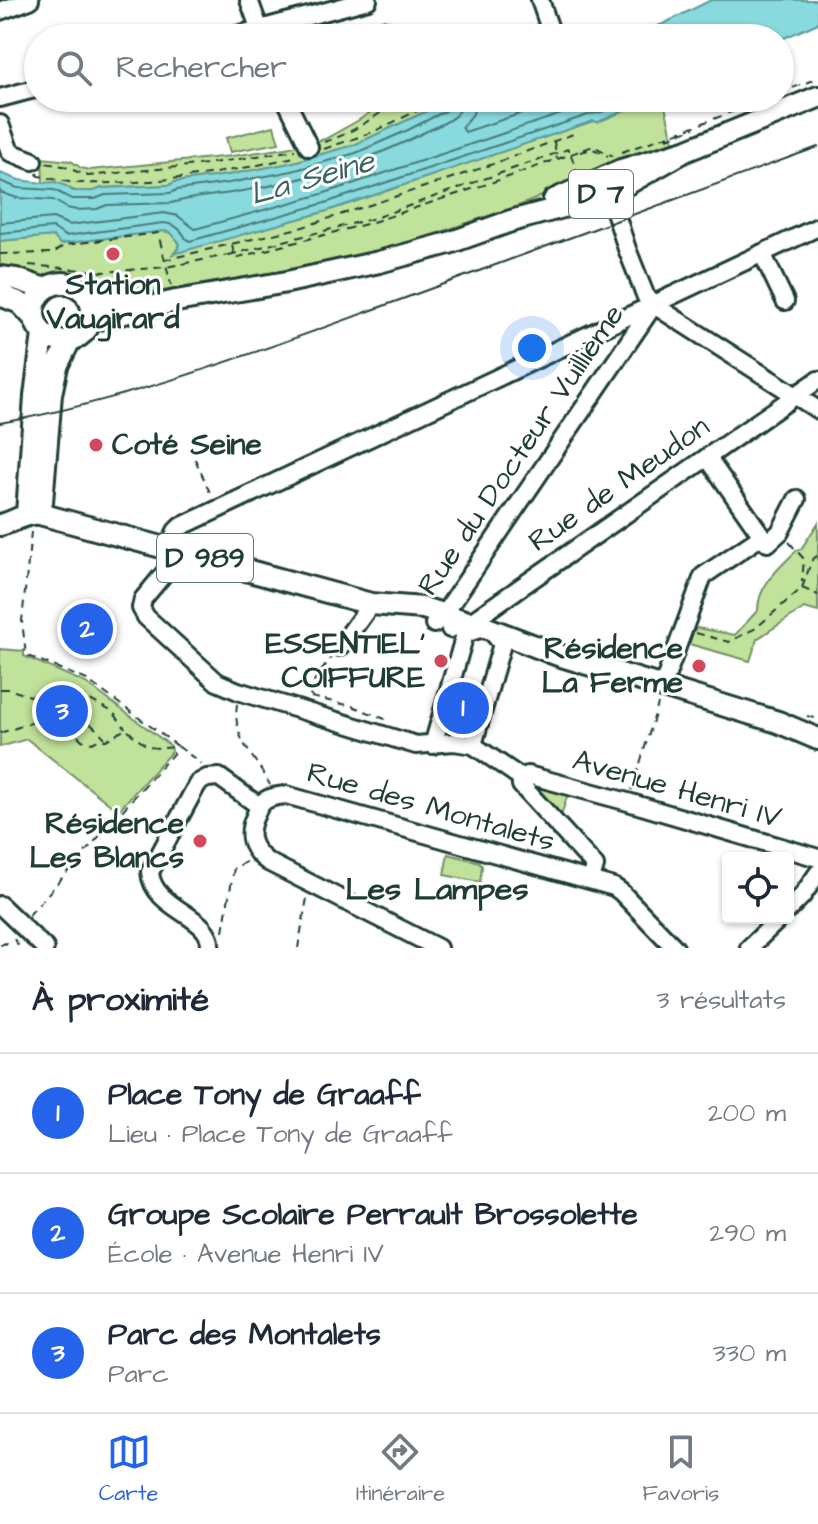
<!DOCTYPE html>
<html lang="fr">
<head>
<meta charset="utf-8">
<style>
  body { margin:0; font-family:"Architects Daughter",sans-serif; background:#f6f6f7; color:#1f2937 }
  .controls { position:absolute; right:24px; bottom:24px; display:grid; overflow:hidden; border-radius:8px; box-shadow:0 2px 6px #0004 }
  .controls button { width:72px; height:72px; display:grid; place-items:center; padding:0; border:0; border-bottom:2px solid #e0e1e3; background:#fff; color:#1f2937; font:40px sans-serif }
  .you { position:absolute; left:532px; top:348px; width:28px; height:28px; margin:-20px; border:6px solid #fff; border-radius:50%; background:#1a73e8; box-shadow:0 0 0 12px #1a73e833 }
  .badge { display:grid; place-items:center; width:52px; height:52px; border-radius:50%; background:#2563eb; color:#fff; font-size:26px; font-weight:700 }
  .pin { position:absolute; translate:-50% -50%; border:4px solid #fff; box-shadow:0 2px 8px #0006 }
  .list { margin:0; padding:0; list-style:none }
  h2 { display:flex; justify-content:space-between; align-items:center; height:104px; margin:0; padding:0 32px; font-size:34px }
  h2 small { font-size:26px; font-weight:400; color:#747a83 }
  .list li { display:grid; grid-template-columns:52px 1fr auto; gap:24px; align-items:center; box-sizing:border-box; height:120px; padding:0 32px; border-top:2px solid #e0e1e3 }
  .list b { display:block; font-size:30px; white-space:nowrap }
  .list p { margin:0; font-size:26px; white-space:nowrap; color:#747a83 }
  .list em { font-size:26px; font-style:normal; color:#747a83 }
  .icon { flex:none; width:44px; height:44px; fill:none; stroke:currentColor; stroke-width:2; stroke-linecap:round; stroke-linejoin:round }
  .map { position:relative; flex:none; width:818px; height:948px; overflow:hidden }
  .search { position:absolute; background:#fff; box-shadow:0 2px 6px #0004; left:24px; right:24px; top:24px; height:88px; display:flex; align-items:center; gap:20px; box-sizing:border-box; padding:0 28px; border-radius:44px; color:#747a83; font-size:30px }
  .sheet { height:464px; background:#fff }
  nav { display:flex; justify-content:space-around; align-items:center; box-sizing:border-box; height:112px; border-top:2px solid #e0e1e3; background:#fff; font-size:22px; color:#747a83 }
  nav a { display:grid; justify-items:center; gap:4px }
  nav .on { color:#2563eb }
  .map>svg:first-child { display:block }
  .green { fill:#c1e29a; stroke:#709067; stroke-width:2 }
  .water { fill:#88dadf; stroke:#5e9b9b; stroke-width:2 }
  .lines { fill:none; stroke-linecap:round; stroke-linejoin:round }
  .shore { stroke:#497c78; stroke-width:2 }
  .minor-casing { stroke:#1f3d34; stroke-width:22 }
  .major-casing { stroke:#1f3d34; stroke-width:26 }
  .path { stroke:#1f3d34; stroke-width:2; stroke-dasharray:8 6; stroke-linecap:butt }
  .minor { stroke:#fff; stroke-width:16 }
  .major { stroke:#fff; stroke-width:20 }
  .tram { stroke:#1f3d34; stroke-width:2 }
  .poi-dot { fill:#d1495b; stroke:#fff; stroke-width:3 }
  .labels { text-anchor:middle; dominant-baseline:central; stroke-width:6; stroke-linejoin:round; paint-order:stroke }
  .shield { fill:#fff; stroke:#627771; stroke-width:2 }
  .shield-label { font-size:28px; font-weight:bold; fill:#1f3d34 }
  .poi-label { font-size:30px; font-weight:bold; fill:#1f3d34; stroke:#fff; text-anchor:end }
  .street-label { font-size:30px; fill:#1f3d34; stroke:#fff }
  .water-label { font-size:32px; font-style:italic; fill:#39645f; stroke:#fff }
  .neighbourhood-label { font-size:32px; font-weight:bold; fill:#1f3d34; stroke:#fff }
</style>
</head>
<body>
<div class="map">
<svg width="818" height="948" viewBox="0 0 818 948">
  <rect width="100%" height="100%" fill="#fff"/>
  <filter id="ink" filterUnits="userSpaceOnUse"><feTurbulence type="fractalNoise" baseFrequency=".0125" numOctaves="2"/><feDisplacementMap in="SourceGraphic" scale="16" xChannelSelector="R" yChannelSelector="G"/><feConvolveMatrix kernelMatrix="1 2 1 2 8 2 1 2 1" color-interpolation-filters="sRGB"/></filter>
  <g filter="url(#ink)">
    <path class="green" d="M391,98H455L354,145L290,163L228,175L175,182L169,185L102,188C74,200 67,181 43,183L42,158L71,161L81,168L90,170L232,156L286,148L325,139L359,120Z
      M654,98H663L674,144L613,166L521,205L414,241L356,257L290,270L162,291L137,293L112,292L87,286L67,277H36L0,271V241L53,236L61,244L163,231C174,232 184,242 175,252L327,211L593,121L598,122Z
      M274,126L279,143L230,152L226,138Z
      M818,523V612L804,608L757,639L750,661L689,644L693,632L697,628L735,635L758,610C758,585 780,567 797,550L801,549Z
      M0,649L24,651V656L86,683L171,746L172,751L118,811L27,739L0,747Z
      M536,783L569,790L561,816L536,790Z
      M448,854L479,862L482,866L480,882L444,875Z"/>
    <path class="water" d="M711,0H818V23L780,40V38H623L663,24Z
      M384,19L392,22L390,38H362L379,21Z
      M455,98H654L598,122L593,121L327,211L173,254L178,249L179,242L170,232L163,231L60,244L53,236L0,241V173L19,180L43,183L55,182L66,186L73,191H94L102,188L169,185L175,182L228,175L290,163L354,145Z"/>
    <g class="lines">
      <path class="shore" d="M476,98L473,114L462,127L465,132L568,98
        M0,181L18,188L54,190L72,199H95L105,195L170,193L177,190L229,183L292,171L356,153L406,131L449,109L453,104L454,98
        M0,192L17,198L53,200L67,208L76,210L97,209L107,205L171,203C191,197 211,196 231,193C299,182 364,164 425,132C441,124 463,118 464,98
        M0,223L53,218L69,225L164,213L178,216L195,229L322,194L609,98
        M0,233L53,228L65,236L163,223C175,224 181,229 186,239L190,241L325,203L591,114L599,113L634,98"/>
      <defs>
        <path id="minor" d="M249,0L262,36
          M540,0L553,38
          M0,11L30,0
          M226,38L368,0
          M0,98L38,88
          M285,98L309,147
          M0,124L10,152L33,161
          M605,180L627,249L646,297L654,305L818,410
          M762,253L785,301
          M762,536L768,543L780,532L797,499
          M169,549L176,531L180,527L818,227
          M177,551L172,564L143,599L141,608L146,617L217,682L238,691L416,745L454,742L473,745L520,777L521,785L595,866L591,880
          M434,624L445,615L448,608L653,306
          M450,629L475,619L818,380
          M340,647L371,604
          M662,688L703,576L762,536L707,457
          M433,745L465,634L483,628
          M473,745L502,644L488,627
          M520,777L528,775L628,802L818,858
          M0,905L45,948
          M788,910L802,896L818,873
          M210,948C214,915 153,911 150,872L198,783L207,778L219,777L259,806
          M438,948L268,862C251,850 246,835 255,816C258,809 260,803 266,800C272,796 279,796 286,795L614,887L621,892L675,948
          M749,948L780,918"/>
        <path id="major" d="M554,200L621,170L685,151L818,97
          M0,277L16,279L45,289
          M34 312a29 29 0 1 1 58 0a29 29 0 1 1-58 0Z
          M0,295L20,303L34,318
          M87,297L116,300L140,301
          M90,321L176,301L287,282L379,262L449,243L511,221L589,200L627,184L685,151
          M42,502L51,394L57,366L70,340
          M27,514L35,396L43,334
          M0,525C14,522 26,512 40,514L371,604L423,608L490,629L558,655L778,722L818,739"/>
      </defs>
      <use href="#minor" class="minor-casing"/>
      <use href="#major" class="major-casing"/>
      <path class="path" d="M780,93L818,78
        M667,138L695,128
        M324,142C354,133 377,115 402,98
        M554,142L557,159
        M324,149L373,132L444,98
        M580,152L593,149L608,156
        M622,152L703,123L768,98
        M571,155L577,171
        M46,163L63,166L88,176L207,164L295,150
        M37,173L38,176C52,178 67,183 81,183C154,185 228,173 298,156
        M232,245L235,258
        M0,254L53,253L65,245L158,233L171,285
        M229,255L375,218L568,149L570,153
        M164,260L303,227L482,168L576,133
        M29,265L104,272L166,267L228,255L235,258L370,223L511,176L593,146L613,156
        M195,459L212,497
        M31,532L22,621L26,655L87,680L179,747
        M789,542L804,559L802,582
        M802,588L818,595
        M696,633L729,642L756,628L802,588L812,560L818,555
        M0,689H8C48,702 75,705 105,738
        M310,696L315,679L332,657
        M42,697L48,687L84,697L113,712L125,728
        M311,697L352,706L385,719
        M237,704C232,741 255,755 270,785
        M807,716L818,719
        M0,733L37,721L65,726L71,729L82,740L92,743L98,740H106L126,729C148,748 147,750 177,747
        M632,790L658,704
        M29,915L179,747L202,764
        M223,931L234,868L246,862
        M14,939L20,948
        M0,945L6,943L8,948
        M298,948L307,898"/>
      <use href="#minor" class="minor"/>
      <use href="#major" class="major"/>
      <path class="tram" d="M0,423C134,399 259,351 386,305C530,252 674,200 818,147"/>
    </g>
  </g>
  <g class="poi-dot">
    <circle cx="113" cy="254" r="8"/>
    <circle cx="96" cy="445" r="8"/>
    <circle cx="441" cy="661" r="8"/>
    <circle cx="699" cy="666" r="8"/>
    <circle cx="200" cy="841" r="8"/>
  </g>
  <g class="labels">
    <g class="shield">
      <rect x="569" y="170" width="64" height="48" rx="6"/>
      <rect x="157" y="534" width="96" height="48" rx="6"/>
    </g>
    <g class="shield-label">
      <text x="601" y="194">D 7</text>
      <text x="205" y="558">D 989</text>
    </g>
    <g class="poi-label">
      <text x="113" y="285" text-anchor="middle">Station<tspan x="113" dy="34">Vaugirard</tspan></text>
      <text x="112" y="445" text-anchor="start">Coté Seine</text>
      <text x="425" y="644">ESSENTIEL'<tspan x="425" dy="34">COIFFURE</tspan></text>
      <text x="683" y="649">Résidence<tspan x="683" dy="34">La Ferme</tspan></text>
      <text x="184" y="824">Résidence<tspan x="184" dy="34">Les Blancs</tspan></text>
    </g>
    <g class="street-label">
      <text transform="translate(521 450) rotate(-56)">Rue du Docteur Vuillième</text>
      <text transform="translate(619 484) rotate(-35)">Rue de Meudon</text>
      <text transform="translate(677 789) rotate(16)">Avenue Henri IV</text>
      <text transform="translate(431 807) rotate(16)">Rue des Montalets</text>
    </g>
    <g class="water-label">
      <text transform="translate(312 178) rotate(-16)">La Seine</text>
    </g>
    <g class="neighbourhood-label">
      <text x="437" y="889">Les Lampes</text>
    </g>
  </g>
</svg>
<div class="controls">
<button><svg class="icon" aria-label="locate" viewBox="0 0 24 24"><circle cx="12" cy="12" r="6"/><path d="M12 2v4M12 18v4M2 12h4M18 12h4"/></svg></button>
</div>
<div class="you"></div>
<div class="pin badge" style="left:463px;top:708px">1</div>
<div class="pin badge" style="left:87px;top:629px">2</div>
<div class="pin badge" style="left:62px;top:711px">3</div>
<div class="search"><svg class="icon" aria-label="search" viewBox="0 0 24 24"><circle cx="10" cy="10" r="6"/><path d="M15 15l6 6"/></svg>Rechercher</div>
</div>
<section class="sheet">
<h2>À proximité<small>3 résultats</small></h2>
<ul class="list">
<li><span class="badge">1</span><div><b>Place Tony de Graaff</b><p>Lieu · Place Tony de Graaff</p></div><em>200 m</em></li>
<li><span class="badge">2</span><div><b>Groupe Scolaire Perrault Brossolette</b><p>École · Avenue Henri IV</p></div><em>290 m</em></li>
<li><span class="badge">3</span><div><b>Parc des Montalets</b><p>Parc</p></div><em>330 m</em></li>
</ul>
</section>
<nav>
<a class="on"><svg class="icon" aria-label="map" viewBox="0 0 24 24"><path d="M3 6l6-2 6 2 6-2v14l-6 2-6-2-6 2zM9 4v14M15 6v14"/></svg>Carte</a>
<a><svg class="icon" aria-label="directions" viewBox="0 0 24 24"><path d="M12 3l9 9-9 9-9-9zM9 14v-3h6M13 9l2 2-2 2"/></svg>Itinéraire</a>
<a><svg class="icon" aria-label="saved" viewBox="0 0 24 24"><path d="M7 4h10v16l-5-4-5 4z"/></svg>Favoris</a>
</nav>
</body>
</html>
